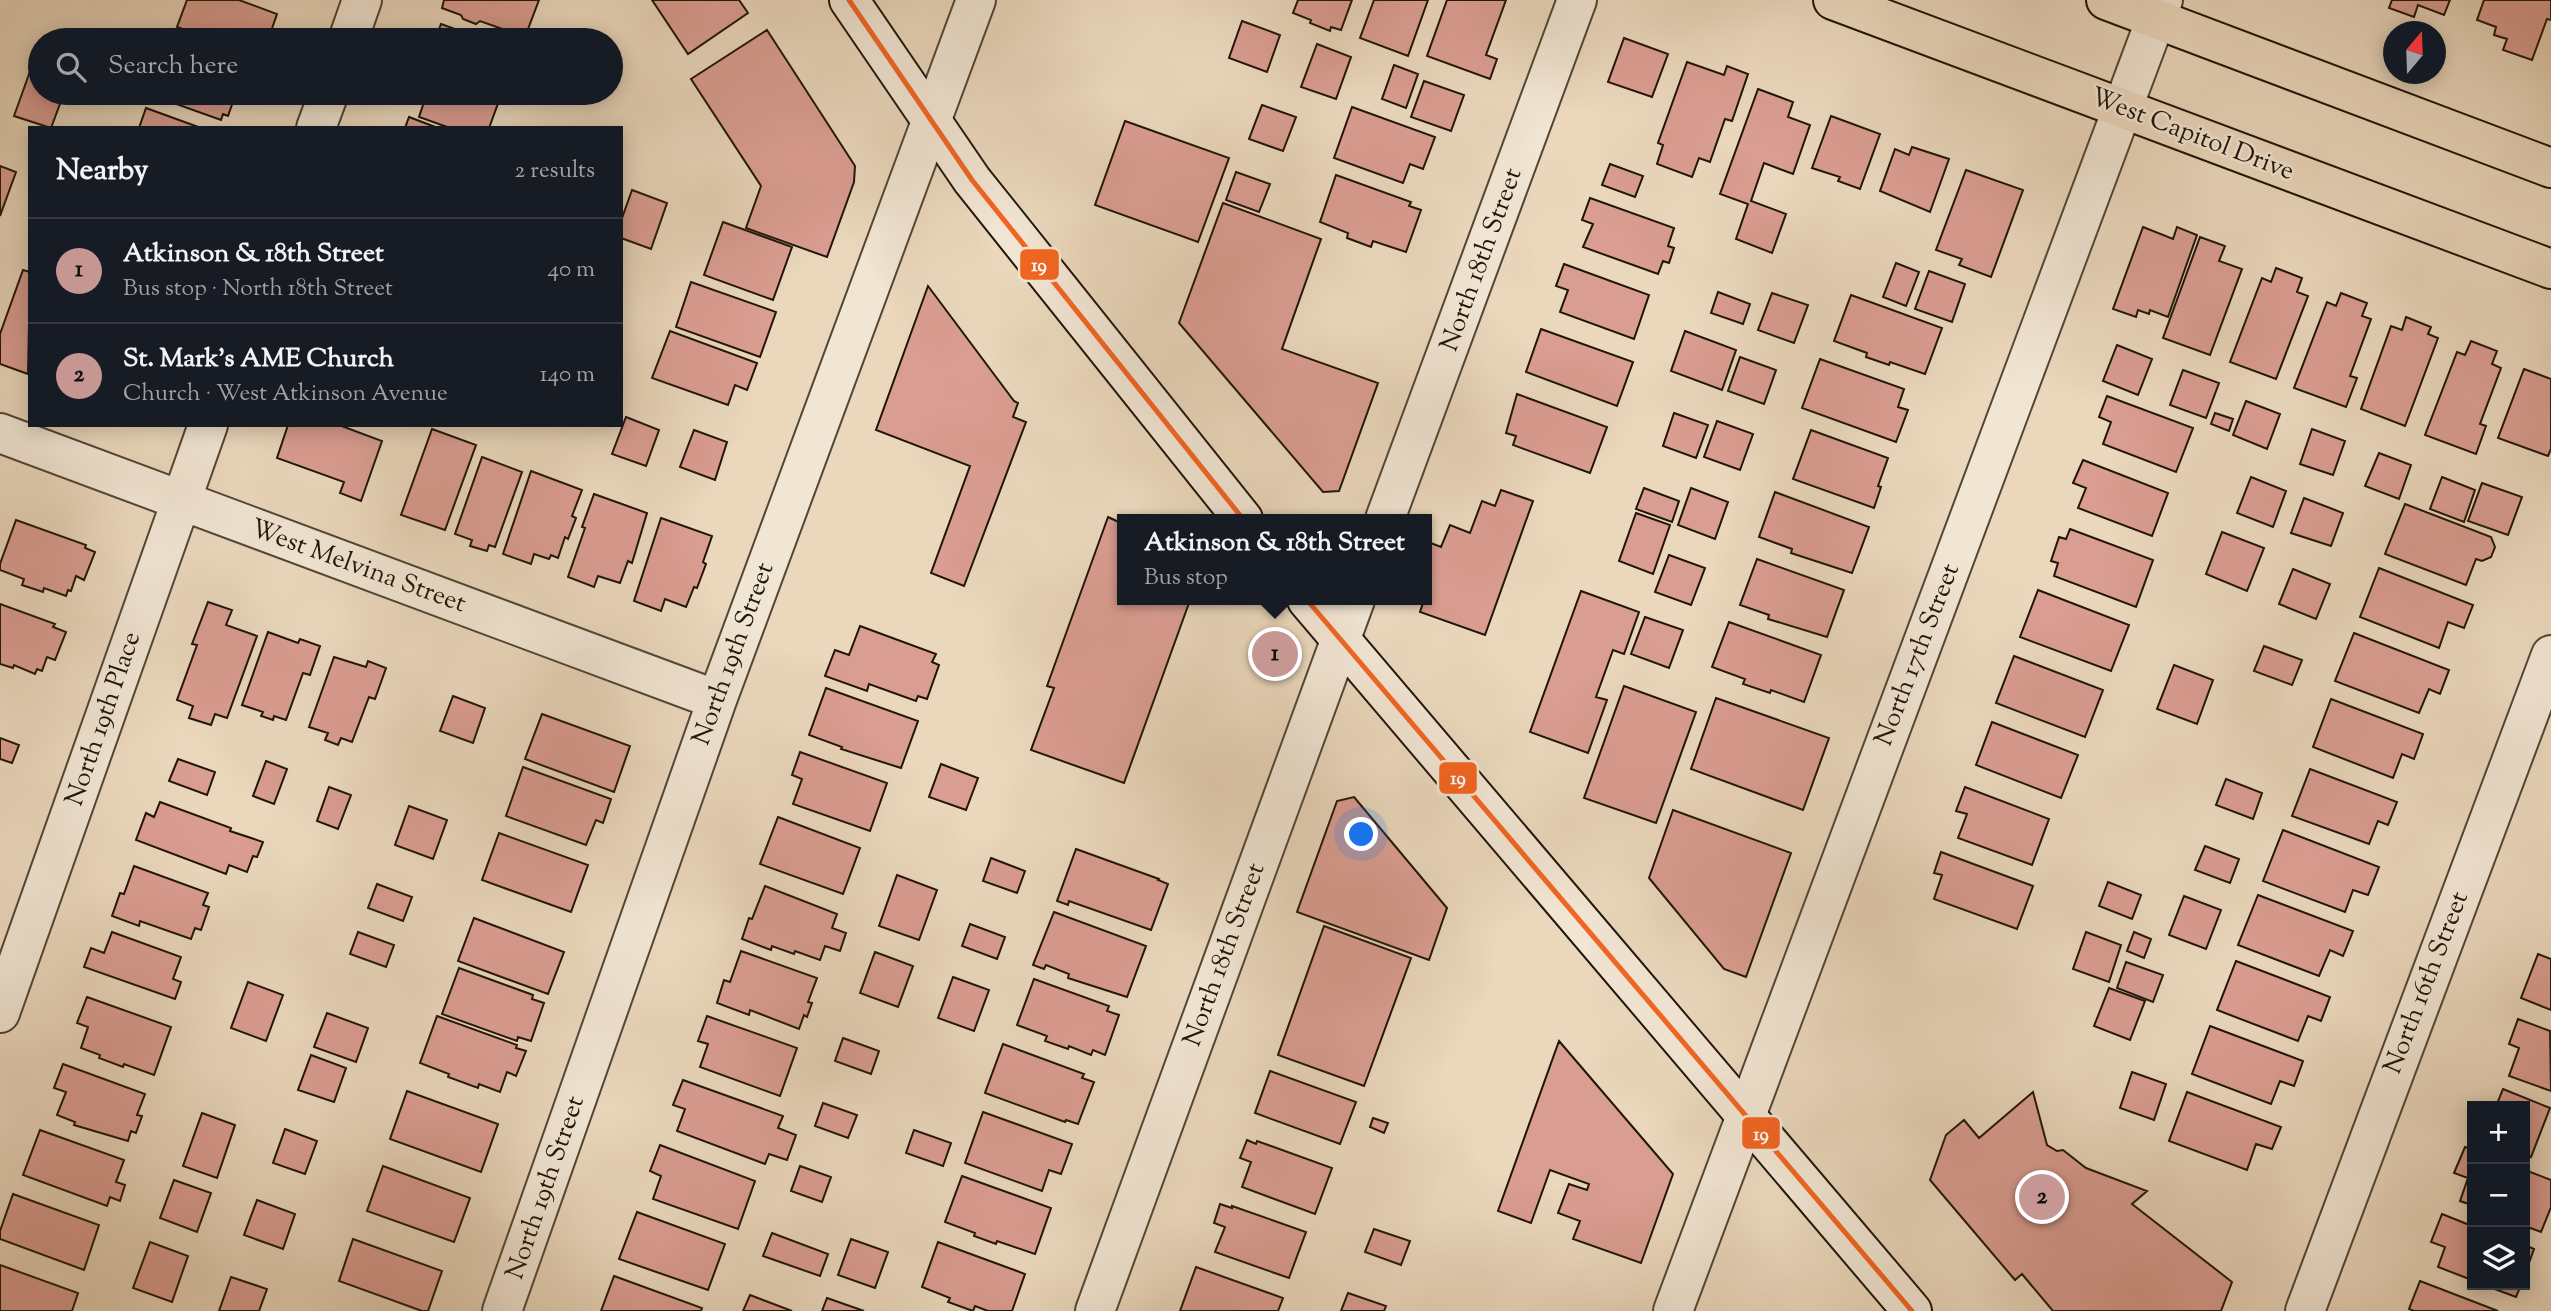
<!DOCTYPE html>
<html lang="en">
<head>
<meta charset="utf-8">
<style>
  body { margin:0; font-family:"Sorts Mill Goudy",serif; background:#20242c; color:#f1f3f6 }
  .controls { position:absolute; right:21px; bottom:21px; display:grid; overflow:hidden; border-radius:0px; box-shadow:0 4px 18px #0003 }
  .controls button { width:63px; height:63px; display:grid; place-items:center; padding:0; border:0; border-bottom:2px solid #363941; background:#171b24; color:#f1f3f6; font:35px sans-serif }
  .compass { position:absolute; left:2383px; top:21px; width:63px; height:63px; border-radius:50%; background:#171b24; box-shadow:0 4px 18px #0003; rotate:19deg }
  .you { position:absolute; left:1362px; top:835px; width:24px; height:24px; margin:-18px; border:5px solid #fff; border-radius:50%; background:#1a73e8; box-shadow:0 0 0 10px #1a73e833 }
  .badge { display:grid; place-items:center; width:46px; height:46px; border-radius:50%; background:#c59692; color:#111; font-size:23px; font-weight:700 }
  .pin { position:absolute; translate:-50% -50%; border:4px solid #fff; box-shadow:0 2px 7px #0006 }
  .popup { position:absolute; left:1117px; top:514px; width:315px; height:91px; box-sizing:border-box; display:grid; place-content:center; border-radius:0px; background:#171b24; filter:drop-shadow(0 2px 5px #0005); font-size:23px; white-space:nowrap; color:#9ea1a6 }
  .popup b { font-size:26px; color:#f1f3f6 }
  .popup::after { content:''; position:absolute; left:50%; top:100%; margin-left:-14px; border:14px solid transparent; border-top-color:#171b24 }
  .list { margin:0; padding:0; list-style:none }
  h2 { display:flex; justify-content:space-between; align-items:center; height:91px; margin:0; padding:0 28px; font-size:30px }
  h2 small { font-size:23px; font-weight:400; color:#9ea1a6 }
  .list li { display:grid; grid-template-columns:46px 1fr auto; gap:21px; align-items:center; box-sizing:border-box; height:105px; padding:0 28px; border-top:2px solid #363941 }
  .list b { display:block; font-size:26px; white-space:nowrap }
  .list p { margin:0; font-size:23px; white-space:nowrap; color:#9ea1a6 }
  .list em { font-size:23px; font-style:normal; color:#9ea1a6 }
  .icon { flex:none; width:38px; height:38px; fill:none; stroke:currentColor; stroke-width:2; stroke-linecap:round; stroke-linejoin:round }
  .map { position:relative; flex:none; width:2551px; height:1311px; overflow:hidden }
  .search { position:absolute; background:#171b24; box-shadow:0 4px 18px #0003; left:28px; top:28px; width:595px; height:77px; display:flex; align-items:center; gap:18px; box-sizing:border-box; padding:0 24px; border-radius:38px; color:#9ea1a6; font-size:26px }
  .panel { position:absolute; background:#171b24; box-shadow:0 4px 18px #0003; left:28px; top:126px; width:595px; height:301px; border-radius:0px }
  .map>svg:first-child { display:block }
  .building { fill:#da9d91; stroke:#201509; stroke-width:2 }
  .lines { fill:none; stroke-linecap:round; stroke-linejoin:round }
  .street-casing { stroke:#524636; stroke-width:42 }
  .secondary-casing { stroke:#201509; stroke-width:42 }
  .primary-casing { stroke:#201509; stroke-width:42 }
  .street { stroke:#f1e5d3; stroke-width:38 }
  .secondary { stroke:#f1e5d3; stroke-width:38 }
  .primary { stroke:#ead7bc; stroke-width:38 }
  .bus-1-casing { stroke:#f1e5d3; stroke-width:10 }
  .bus-1 { stroke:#f26522; stroke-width:5 }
  .labels { text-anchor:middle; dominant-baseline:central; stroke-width:5; stroke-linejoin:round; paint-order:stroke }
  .street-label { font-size:26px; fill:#201509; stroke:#f1e5d3 }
  .line-badge { stroke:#f1e5d3; stroke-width:2.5 }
  .badge-label { font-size:19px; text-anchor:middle; font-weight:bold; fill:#fff }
</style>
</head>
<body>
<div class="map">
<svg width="2551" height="1311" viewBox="0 0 2551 1311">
  <rect width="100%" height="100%" fill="#ead7bc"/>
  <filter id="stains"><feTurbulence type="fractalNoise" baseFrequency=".00286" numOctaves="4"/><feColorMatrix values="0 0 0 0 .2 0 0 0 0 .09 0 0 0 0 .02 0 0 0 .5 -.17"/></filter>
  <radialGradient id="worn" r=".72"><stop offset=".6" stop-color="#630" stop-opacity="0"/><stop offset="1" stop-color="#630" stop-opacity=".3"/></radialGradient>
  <path class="building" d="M187,0H239L277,14L269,37L257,32L254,40H214L177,27Z
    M444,0H539L525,37L480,21L476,24L463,19L461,15L442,8Z
    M652,0H739L748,13L688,54Z
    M1298,0H1352L1341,30L1331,27L1330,31L1310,23L1311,20L1293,13Z
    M1374,0H1428L1408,56L1360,38Z
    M1447,0H1506L1486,55L1497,59L1490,79L1427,56Z
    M2392,0H2450L2444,15L2418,5L2414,17L2389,8Z
    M2484,0H2551V20L2547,19L2532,60L2503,50L2507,39L2494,35L2496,27L2477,20Z
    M1242,21L1280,35L1267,72L1229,58Z
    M441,24L485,40H435Z
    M767,30L855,166L854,182L827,257L746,228L761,186L691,79Z
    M1624,38L1668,54L1652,97L1608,82Z
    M1317,44L1351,57L1336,99L1301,87Z
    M1687,62L1724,75L1727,66L1748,74L1732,121L1725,119L1710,162L1699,158L1692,177L1657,164L1663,145L1658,143Z
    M33,63L40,66V93H64L51,128L14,116Z
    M1394,65L1418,74L1406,108L1382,99Z
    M1424,81L1464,95L1451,131L1411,117Z
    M1758,89L1793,102L1788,117L1810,125L1793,174L1764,163L1751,201L1786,214L1772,253L1736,239L1748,204L1720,194Z
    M152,93H244L241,101L234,99L228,116L223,114L221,120L151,95Z
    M418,93H485L500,98L489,128H450L419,117L424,102L415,100Z
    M1262,105L1296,117L1283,151L1249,139Z
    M1352,107L1435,137L1423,169L1410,164L1403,183L1334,158Z
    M146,108L201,128H139Z
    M1831,116L1880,134L1860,189L1838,181L1840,177L1812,168Z
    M409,117L438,128H405Z
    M1125,121L1229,158L1198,242L1095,205Z
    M1912,147L1949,159L1930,212L1880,191L1895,149L1909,155Z
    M1610,164L1643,176L1635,197L1602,185Z
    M0,166L16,172L0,216Z
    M1966,170L2023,190L1991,277L1959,265L1962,259L1936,250Z
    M1236,172L1270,184L1259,212L1226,200Z
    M1336,175L1411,202L1409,206L1421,210L1406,252L1373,241L1371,247L1347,238L1348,233L1320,222Z
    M632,190L667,203L651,249L621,238V221Z
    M1590,198L1674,228L1668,246L1674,248L1669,263L1663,261L1658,274L1583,247L1593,224L1582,220Z
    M1223,203L1321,239L1282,349L1378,383L1339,491L1323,492L1179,323Z
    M723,222L792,247L773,300L704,275Z
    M2143,227L2173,239L2177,227L2197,235L2168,317L2150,310L2149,314L2138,310L2136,317L2113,309Z
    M2200,237L2225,246L2219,261L2242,269L2210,355L2163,338Z
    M1896,263L1919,272L1906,306L1883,297Z
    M1564,264L1649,295L1634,339L1560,312L1568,290L1556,286Z
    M2276,268L2302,278L2297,292L2308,296L2276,379L2230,362L2262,278L2271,282Z
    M23,270L30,272L28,374L0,364V334Z
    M1929,271L1965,284L1952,322L1915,309Z
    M691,282L776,312L760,357L676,327Z
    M928,286L1014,401L1018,403L1013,417L1026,422L964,586L931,573L970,466L876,430Z
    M1718,292L1750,304L1743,324L1711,313Z
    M1772,293L1808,305L1794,343L1758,330Z
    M2341,293L2367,303L2362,316L2371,319L2350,376L2357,378L2346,407L2294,388L2327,302L2336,306Z
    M1851,295L1942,328L1925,374L1890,362L1889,365L1866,357L1867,353L1834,341Z
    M2406,317L2431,327L2428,334L2438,338L2405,426L2361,409L2391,326L2402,330Z
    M1541,329L1633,362L1617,406L1526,372Z
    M670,331L757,363L747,390L735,385L728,405L652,378Z
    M1685,331L1736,350L1722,390L1671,371Z
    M2471,341L2497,351L2492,364L2501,368L2480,424L2486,426L2476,454L2425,435L2457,352L2465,355Z
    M2117,345L2152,359L2138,395L2103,381Z
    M1740,357L1776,370L1764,404L1728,391Z
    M1820,359L1904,389L1898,407L1908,410L1896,442L1802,408Z
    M2524,369L2551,379V449L2548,456L2498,438Z
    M2183,370L2219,383L2206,418L2170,405Z
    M1517,394L1607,427L1590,473L1513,445L1516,436L1506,433Z
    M2107,396L2193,428L2176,472L2103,444L2111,422L2099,417Z
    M2246,401L2280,414L2267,449L2233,435Z
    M1674,413L1708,425L1696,458L1663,446Z
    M2215,413L2233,419L2229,431L2211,424Z
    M626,417L659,430L646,466L612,454Z
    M1717,421L1753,434L1740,470L1704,457Z
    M288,425H339L382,441L361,501L340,493L344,482L277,458Z
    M432,429L476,445L445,530L401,515Z
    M2312,429L2345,441L2333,475L2300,464Z
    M694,430L727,442L715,480L680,467Z
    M1811,430L1888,458L1878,486L1881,487L1874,508L1793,479Z
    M2379,453L2411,465L2399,499L2365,486Z
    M482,457L522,472L495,547L489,545L487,551L470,546L472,540L455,534Z
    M2083,460L2168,493L2152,536L2078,508L2086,488L2073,483Z
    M531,471L582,490L572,516L576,518L568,539L565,537L558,558L551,555L549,559L534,554L531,564L503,554Z
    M2251,477L2286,491L2273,527L2237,513Z
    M2442,477L2475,490L2464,522L2430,509Z
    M2482,483L2522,497L2508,535L2468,521Z
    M1644,488L1679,501L1672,522L1636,509Z
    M1691,488L1728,502L1715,539L1678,525Z
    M1501,490L1533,501L1485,635L1420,612L1424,600H1427V555L1431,543L1441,547L1450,525L1470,533L1482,501L1495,506Z
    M1775,492L1869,527L1852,573L1791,553L1792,549L1759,537Z
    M594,494L647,513L632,563L628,561L620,583L598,576L594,587L568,577L585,528L582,527Z
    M2304,498L2343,513L2331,546L2291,533Z
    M2405,504L2491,537L2495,547L2491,557L2482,561L2476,559L2466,585L2385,554Z
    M1636,513L1670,525L1653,574L1619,561Z
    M1108,517L1123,524V600H1187L1189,603L1124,783L1031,750L1054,688L1047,686Z
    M661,518L712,536L703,562L706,564L697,588L694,587L686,607L665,599L661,611L634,601Z
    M16,520L86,545L85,548L95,552L84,580L76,576L71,591L68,590L66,596L44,588L43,592L22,585L24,579L0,570V564Z
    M2070,529L2153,560L2136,607L2054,576L2058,563L2051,561L2059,537L2066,539Z
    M2222,532L2264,548L2247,591L2206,574Z
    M1669,555L1705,568L1691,605L1655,592Z
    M1757,559L1844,590L1827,637L1768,619L1769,615L1740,605Z
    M2379,568L2473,605L2464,628L2448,622L2439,648L2360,617Z
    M2293,569L2330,584L2316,619L2279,604Z
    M2038,590L2129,625L2111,671L2020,637Z
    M1581,591L1639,612L1624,654L1613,650L1596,697L1607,700L1588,753L1530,732Z
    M208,602L232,610L226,625L257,636L227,718L215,714L211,725L189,718L193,706L177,700L197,645L192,644Z
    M0,604L55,624L53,627L66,632L55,660L47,657L42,671L37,669L35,674L14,665L13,668L0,664Z
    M1645,617L1683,630L1669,668L1631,654Z
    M1729,622L1821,655L1804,702L1771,690L1770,693L1743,684L1745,679L1712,667Z
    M860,626L936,654L932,662L939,665L927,699L918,696L916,701L869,684L867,691L825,676L835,650L849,655Z
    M268,632L298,643L300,639L320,646L310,675L303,673L286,720L274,716L273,720L261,716L263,712L242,705Z
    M2354,633L2449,670L2440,694L2429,689L2419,713L2335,681Z
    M2264,646L2302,660L2292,685L2254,671Z
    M2014,656L2103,690L2085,737L1996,703Z
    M334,657L366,667L368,661L386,668L375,699L369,697L352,742L341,738L338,745L325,740L328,733L309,727Z
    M2174,665L2213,680L2197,724L2157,709Z
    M1624,686L1696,712L1656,823L1584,798Z
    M826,688L918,721L901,768L841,749L842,747L809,735Z
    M453,696L485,708L473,743L440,731Z
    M1716,698L1829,738L1803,810L1691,769Z
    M2331,699L2423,734L2414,759L2402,754L2393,778L2313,747Z
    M542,714L630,746L614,792L525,759Z
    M1992,722L2078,755L2061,798L1976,765Z
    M0,738L19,745L12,763L0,759Z
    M800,752L887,783L870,831L793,804L802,779L792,775Z
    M178,759L215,772L207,795L169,781Z
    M266,761L287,769L274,804L253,796Z
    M941,764L978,778L966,810L929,797Z
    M523,767L611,799L603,823L596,820L586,845L506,816Z
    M2310,769L2397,802L2388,825L2378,821L2369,844L2292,816Z
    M2226,779L2262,793L2253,819L2216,805Z
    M329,787L351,795L338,829L317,821Z
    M1965,787L2049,819L2032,865L1958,838L1967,814L1956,811Z
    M1354,797L1447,908L1429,960L1297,912L1337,801Z
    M160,802L231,828L230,831L263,842L257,857L253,856L247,872L229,865L226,874L136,840L146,813L154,817Z
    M409,806L447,820L433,859L395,845Z
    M1673,810L1791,853L1746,977L1724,969L1649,878Z
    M778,817L860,848L843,894L760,864Z
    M2283,830L2379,867L2368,895L2353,890L2345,912L2263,881Z
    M499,833L588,865L571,912L482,880Z
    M2205,846L2239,859L2230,883L2195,870Z
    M1076,849L1159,879L1158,880L1168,884L1151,930L1069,901L1068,905L1057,901Z
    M1941,852L2033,886L2017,929L1934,899L1942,875L1934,873Z
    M991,858L1025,871L1017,893L983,881Z
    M134,866L208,893L203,905L209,907L201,930L195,928L191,939L140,921L139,926L112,916L120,893L124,894Z
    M897,875L937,890L919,940L879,926Z
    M2108,882L2141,895L2132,919L2099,906Z
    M377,884L412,897L403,921L368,908Z
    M765,886L837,914L832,928L846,933L840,951L825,946L820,960L795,951L794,954L772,946L771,950L742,939L749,918L752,919Z
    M2258,895L2353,931L2343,956L2330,950L2319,976L2238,945Z
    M2184,896L2221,910L2206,949L2169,935Z
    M1054,912L1146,946L1127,997L1068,978L1069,974L1046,965L1044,969L1033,965Z
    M474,918L564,952L548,994L458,961Z
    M970,924L1005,937L997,959L962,946Z
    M1324,926L1411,958L1364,1086L1278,1055Z
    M112,932L181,957L173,979L181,982L175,999L84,967L91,948L104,953Z
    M358,932L394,945L386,967L350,954Z
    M2086,932L2121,945L2109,982L2073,969Z
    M2134,932L2151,939L2144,958L2127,951Z
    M741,951L817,978L808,1002L812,1003L807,1017L804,1015L799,1029L750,1010L749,1015L717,1003L724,980L730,982Z
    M875,952L913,966L898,1007L860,993Z
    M2538,954L2551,959V1010L2521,998Z
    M2236,961L2330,997L2321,1021L2308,1016L2298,1041L2217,1010Z
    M2126,962L2163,975L2153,1002L2117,988Z
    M459,968L533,995L532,999L544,1003L531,1041L518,1037L517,1041L442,1014Z
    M953,977L989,990L974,1031L938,1018Z
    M1034,979L1109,1006L1107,1011L1119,1015L1105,1055L1093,1050L1091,1055L1069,1046L1068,1049L1045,1041L1047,1036L1017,1025Z
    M248,982L283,995L266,1041L231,1028Z
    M2109,988L2145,1001L2130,1040L2094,1026Z
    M87,997L171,1027L154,1075L124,1064L123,1067L99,1058L100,1055L81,1048L88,1027L77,1023Z
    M327,1013L368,1028L356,1062L314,1047Z
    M437,1016L517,1045L516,1048L526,1051L516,1076L507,1072L500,1092L479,1084L478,1088L448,1077L449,1074L420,1063Z
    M707,1016L797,1048L780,1096L700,1067L708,1044L698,1041Z
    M2518,1019L2550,1031L2551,1091L2509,1076L2519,1048L2509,1044Z
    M2210,1026L2303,1061L2294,1086L2280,1081L2271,1104L2192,1074Z
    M843,1038L879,1051L871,1074L835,1061Z
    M1559,1041L1673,1174L1641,1263L1573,1239L1580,1221L1558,1213L1569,1184L1587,1190L1589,1184L1550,1170L1531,1223L1498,1211Z
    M1003,1044L1084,1074L1082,1078L1094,1082L1078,1124L1066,1120L1065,1122L985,1093Z
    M311,1055L346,1068L334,1102L298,1090Z
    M63,1064L145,1094L137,1115L142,1116L136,1133L131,1131L128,1141L74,1125L75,1122L57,1115L66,1092L54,1088Z
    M1270,1071L1356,1102L1340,1144L1255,1113Z
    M2132,1072L2166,1084L2154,1120L2120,1108Z
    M683,1080L783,1116L778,1128L796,1135L787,1160L769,1154L765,1164L677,1131L685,1109L673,1105Z
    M2503,1089L2550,1108L2531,1157L2525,1154V1106H2496Z
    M407,1091L498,1124L481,1172L390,1139Z
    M2033,1092L2047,1145L2057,1151L2063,1150L2086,1168L2147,1191L2132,1204L2232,1282L2221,1311H2053L2022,1274L2015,1280L1930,1180L1946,1135L1964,1120L1979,1138Z
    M2187,1092L2281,1127L2272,1149L2256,1144L2247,1170L2169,1141Z
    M823,1103L857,1115L848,1138L815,1126Z
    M983,1112L1072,1144L1061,1174L1049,1170L1042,1191L965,1163Z
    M202,1113L235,1125L217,1178L183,1166Z
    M1373,1118L1388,1123L1384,1133L1370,1127Z
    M285,1129L317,1141L305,1174L273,1163Z
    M40,1130L124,1160L116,1182L125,1185L120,1201L110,1197L107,1206L23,1175Z
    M914,1130L951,1143L943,1166L906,1153Z
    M1247,1140L1256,1144L1257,1141L1332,1168L1315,1214L1242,1187L1251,1162L1240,1158Z
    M660,1145L755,1181L738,1229L653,1199L661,1176L650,1171Z
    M2465,1147L2472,1149V1205L2460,1201L2468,1178L2454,1173Z
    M383,1166L470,1198L454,1242L367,1211Z
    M800,1166L831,1177L822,1202L791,1191Z
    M2525,1170L2551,1180V1207L2541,1232L2525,1226Z
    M962,1176L1051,1208L1035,1254L997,1241L996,1244L974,1236L975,1233L945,1222Z
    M174,1180L211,1193L197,1232L160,1218Z
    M13,1194L99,1225L84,1270L0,1239V1231Z
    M257,1200L295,1214L283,1249L244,1235Z
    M1220,1204L1232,1208V1206L1306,1232L1289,1278L1215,1252L1225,1227L1214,1223Z
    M637,1212L725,1244L708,1290L619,1259Z
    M2442,1214L2472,1226V1280L2438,1267L2445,1247L2431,1242Z
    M1374,1229L1410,1241L1401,1265L1365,1252Z
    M772,1233L828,1254L820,1276L763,1256Z
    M353,1239L442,1271L428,1311H422L339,1281Z
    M851,1239L888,1252L875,1288L838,1275Z
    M150,1242L188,1256L172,1302L133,1288Z
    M938,1242L1025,1274L1012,1311H988L975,1306L973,1311L948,1302L950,1298L922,1287Z
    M2525,1245L2534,1249L2525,1274Z
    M0,1265L78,1293L72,1311H0Z
    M1196,1267L1283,1298L1278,1311H1180Z
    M614,1276L702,1308L701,1311H601Z
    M231,1277L267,1289L259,1311H219Z
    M2420,1281L2498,1311H2414L2409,1309Z
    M2484,1285H2521L2516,1297Z
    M1348,1293L1386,1306L1384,1311H1341Z
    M750,1295L792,1311H743Z
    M827,1298L864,1311H822Z"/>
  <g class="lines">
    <defs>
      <path id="street" d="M348,40L362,0
        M316,128L329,93
        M0,433L717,700
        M1385,519L1577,0
        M0,1013L208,425
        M502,1311L717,700L976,0
        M1095,1311L1355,600
        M1673,1311L2163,0
        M2305,1311L2551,655"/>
      <path id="secondary" d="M849,0L972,180L1243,519
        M1307,600L1912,1311"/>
      <path id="primary" d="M1833,0L2551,269
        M2106,0L2551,168"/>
    </defs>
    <use href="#street" class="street-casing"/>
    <use href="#secondary" class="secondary-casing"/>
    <use href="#primary" class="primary-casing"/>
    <use href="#street" class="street"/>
    <use href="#secondary" class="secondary"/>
    <use href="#primary" class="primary"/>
    <defs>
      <path id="bus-1" d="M849,0L972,180L1243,519
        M1307,600L1912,1311"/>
    </defs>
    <use href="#bus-1" class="bus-1-casing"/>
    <use href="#bus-1" class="bus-1"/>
  </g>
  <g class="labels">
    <g class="street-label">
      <text transform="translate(2192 135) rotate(21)">West Capitol Drive</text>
      <text transform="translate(1482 260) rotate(-70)">North 18th Street</text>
      <text transform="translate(358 567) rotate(20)">West Melvina Street</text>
      <text transform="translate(734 654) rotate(-70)">North 19th Street</text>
      <text transform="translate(1918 655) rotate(-69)">North 17th Street</text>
      <text transform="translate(104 719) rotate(-71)">North 19th Place</text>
      <text transform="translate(1225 955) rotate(-70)">North 18th Street</text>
      <text transform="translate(2427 983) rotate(-69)">North 16th Street</text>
      <text transform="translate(546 1188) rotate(-71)">North 19th Street</text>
    </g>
  </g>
  <g class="line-badge">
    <rect x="1019" y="248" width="41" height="33" rx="7" fill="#f26522"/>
    <rect x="1438" y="761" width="40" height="34" rx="7" fill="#f26522"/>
    <rect x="1741" y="1116" width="40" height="34" rx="7" fill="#f26522"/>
  </g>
  <g class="badge-label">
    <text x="1039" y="271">19</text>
    <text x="1458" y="784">19</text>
    <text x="1761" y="1140">19</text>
  </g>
  <rect width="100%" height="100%" filter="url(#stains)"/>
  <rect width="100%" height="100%" fill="url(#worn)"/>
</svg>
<div class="controls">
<button>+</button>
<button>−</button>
<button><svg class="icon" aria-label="layers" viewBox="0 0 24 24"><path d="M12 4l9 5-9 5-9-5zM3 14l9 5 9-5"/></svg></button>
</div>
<svg class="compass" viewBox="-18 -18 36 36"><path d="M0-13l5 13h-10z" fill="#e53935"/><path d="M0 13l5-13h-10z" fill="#9ea1a6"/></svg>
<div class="you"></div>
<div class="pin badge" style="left:1275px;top:654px">1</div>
<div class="popup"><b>Atkinson &amp; 18th Street</b>Bus stop</div>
<div class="pin badge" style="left:2042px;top:1197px">2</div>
<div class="search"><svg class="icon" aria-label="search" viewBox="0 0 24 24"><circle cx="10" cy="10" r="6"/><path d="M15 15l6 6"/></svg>Search here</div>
<section class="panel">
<h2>Nearby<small>2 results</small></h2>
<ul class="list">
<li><span class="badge">1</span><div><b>Atkinson &amp; 18th Street</b><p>Bus stop · North 18th Street</p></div><em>40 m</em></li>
<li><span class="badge">2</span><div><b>St. Mark's AME Church</b><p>Church · West Atkinson Avenue</p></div><em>140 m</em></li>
</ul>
</section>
</div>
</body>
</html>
